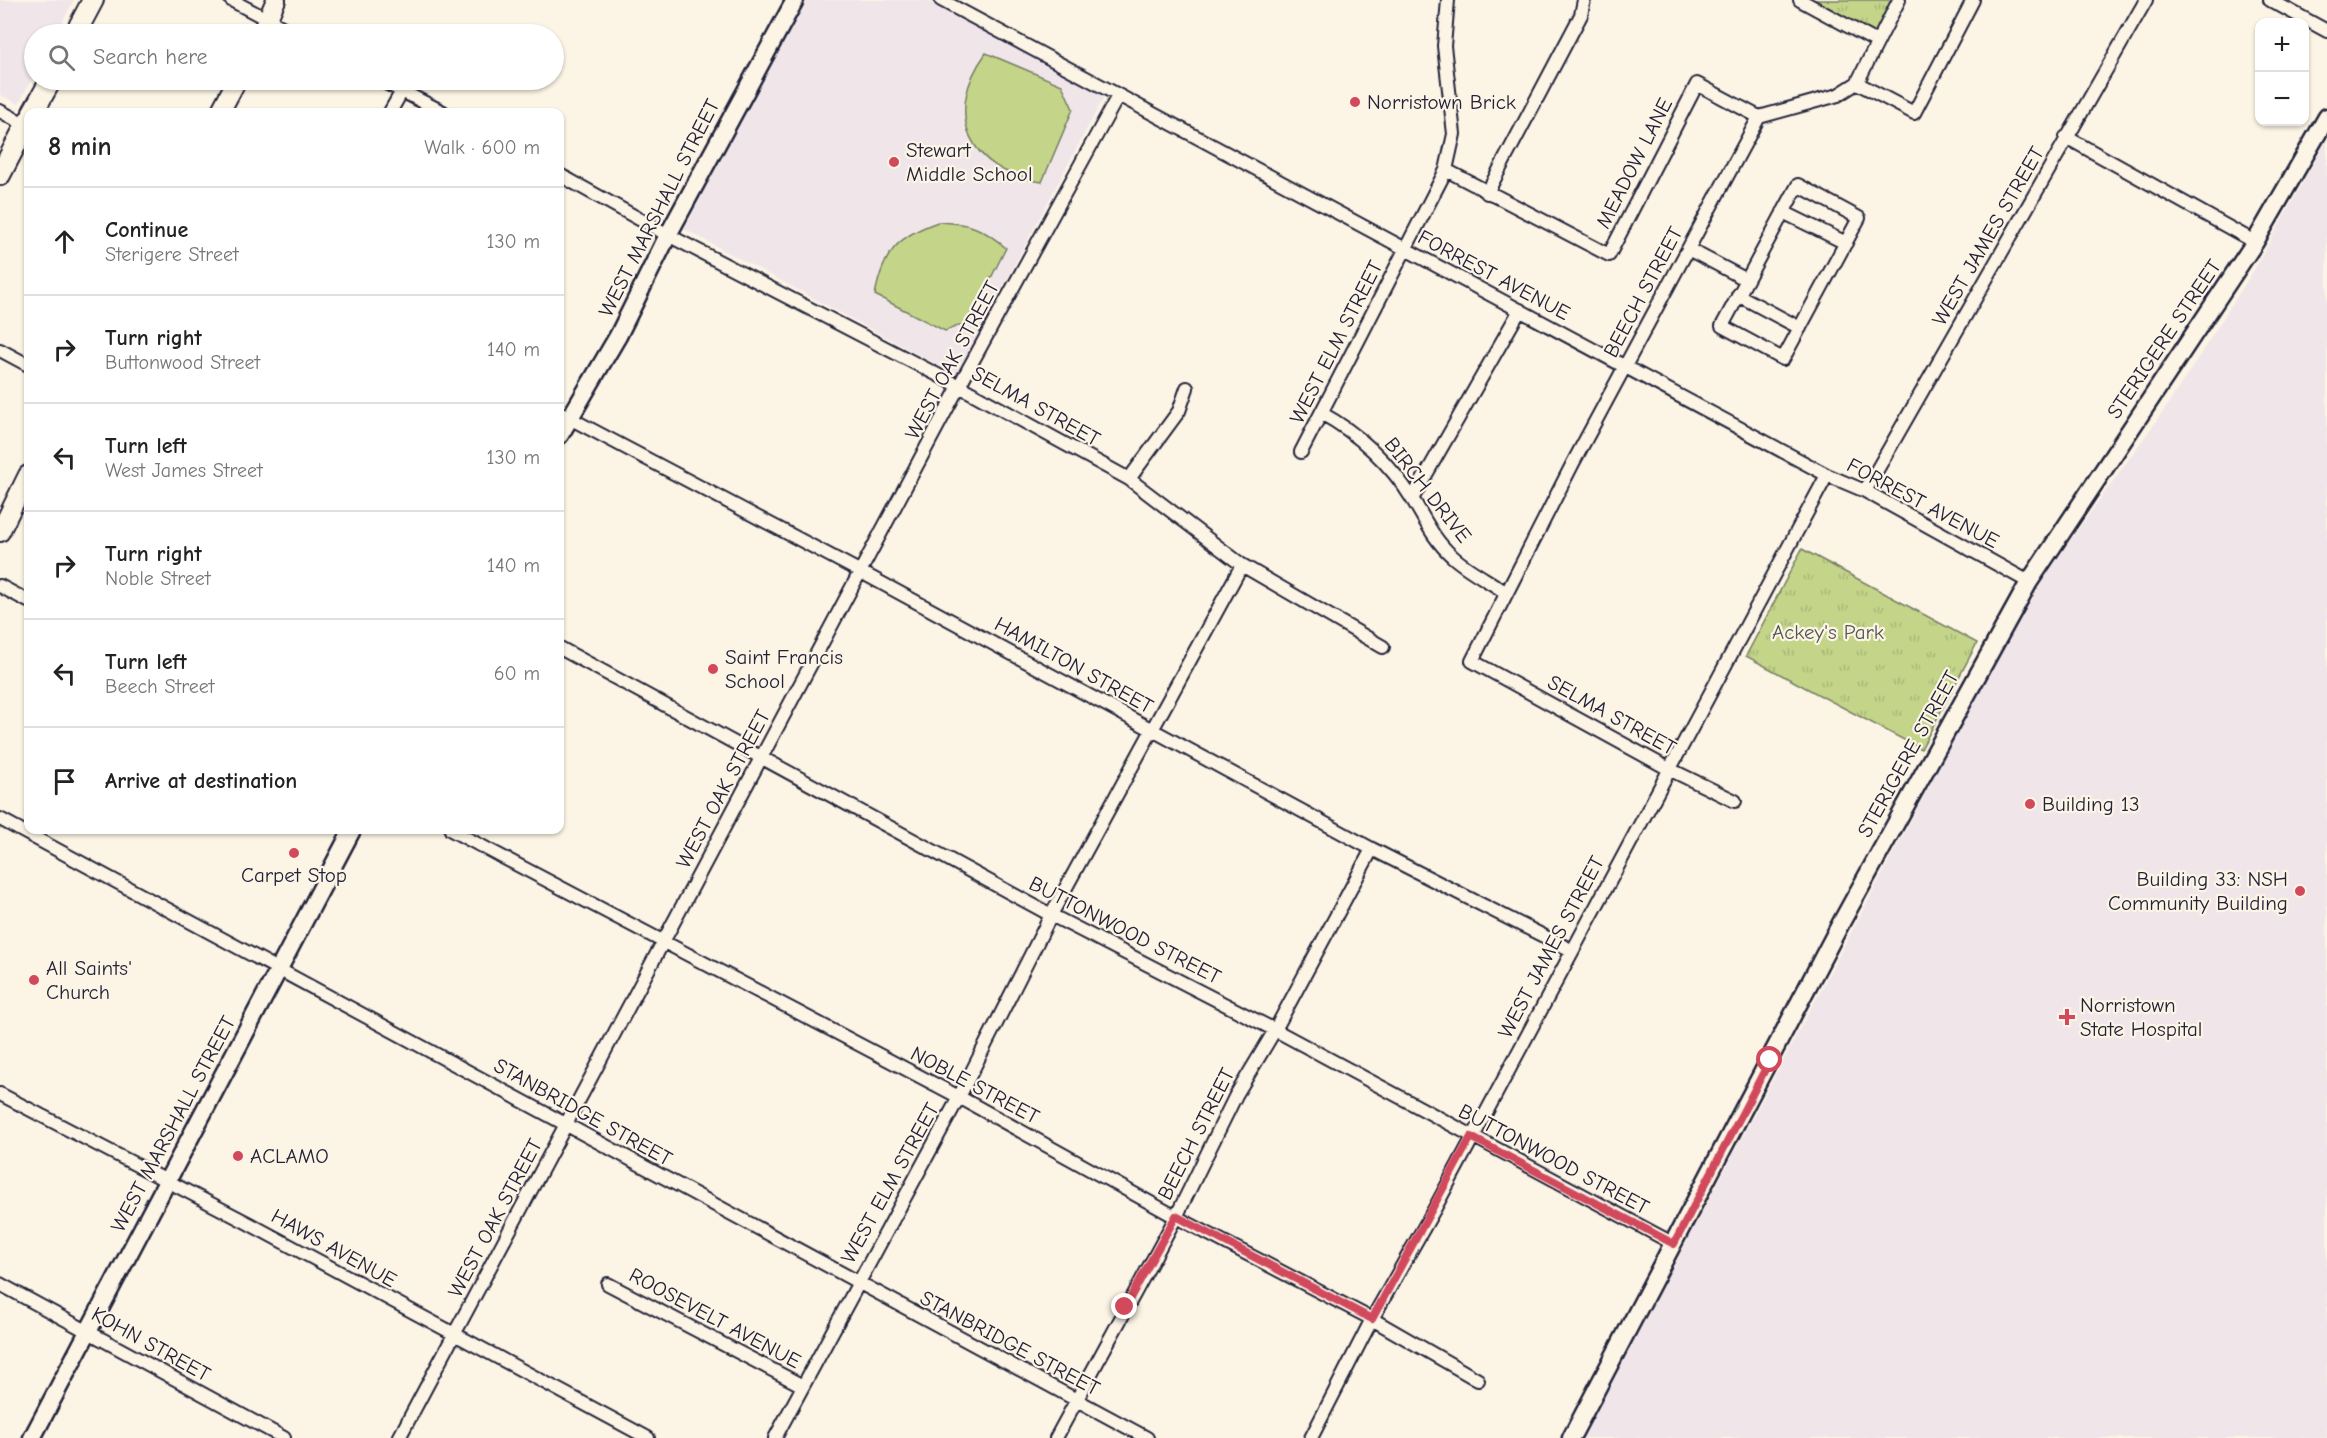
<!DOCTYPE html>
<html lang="en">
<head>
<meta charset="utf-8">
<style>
  body { margin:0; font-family:"Comic Neue",sans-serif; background:#f2f2f2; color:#222 }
  .controls { position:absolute; right:18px; top:18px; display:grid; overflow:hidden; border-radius:12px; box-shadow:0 2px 4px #0004 }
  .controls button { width:54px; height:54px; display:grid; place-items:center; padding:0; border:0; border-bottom:2px solid #e0e0e0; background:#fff; color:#222; font:30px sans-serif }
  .stop { position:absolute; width:18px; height:18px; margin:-14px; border:4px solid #d1495b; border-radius:50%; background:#fff }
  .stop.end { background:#d1495b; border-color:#fff; box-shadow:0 2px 6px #0008 }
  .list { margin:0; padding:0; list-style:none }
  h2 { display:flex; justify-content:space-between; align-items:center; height:78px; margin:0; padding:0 24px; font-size:26px }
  h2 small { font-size:20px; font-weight:400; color:#767676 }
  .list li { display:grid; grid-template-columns:39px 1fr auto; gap:18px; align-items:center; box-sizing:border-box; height:108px; padding:0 24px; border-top:2px solid #e0e0e0 }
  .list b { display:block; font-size:22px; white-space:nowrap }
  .list p { margin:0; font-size:20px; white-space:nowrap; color:#767676 }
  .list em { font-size:20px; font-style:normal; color:#767676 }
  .icon { flex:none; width:33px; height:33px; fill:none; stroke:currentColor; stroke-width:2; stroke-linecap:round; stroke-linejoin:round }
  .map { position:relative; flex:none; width:2327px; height:1438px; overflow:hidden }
  .search { position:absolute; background:#fff; box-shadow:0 2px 4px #0004; left:24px; top:24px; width:540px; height:66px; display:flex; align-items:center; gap:15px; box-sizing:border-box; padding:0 21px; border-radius:33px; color:#767676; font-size:22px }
  .panel { position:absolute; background:#fff; box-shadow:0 2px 4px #0004; left:24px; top:108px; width:540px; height:726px; border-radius:12px }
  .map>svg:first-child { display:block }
  .built { fill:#f0e6ea }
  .green { fill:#c4d589; stroke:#737c62; stroke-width:1.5 }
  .park { fill:url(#park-tufts); stroke:#737c62; stroke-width:1.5 }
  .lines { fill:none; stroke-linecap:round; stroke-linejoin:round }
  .minor-casing { stroke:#22223b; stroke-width:16 }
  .tertiary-casing { stroke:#22223b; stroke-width:21 }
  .secondary-casing { stroke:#22223b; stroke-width:22 }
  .primary-casing { stroke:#22223b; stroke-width:24 }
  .minor { stroke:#fcf5e5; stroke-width:12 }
  .tertiary { stroke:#fcf5e5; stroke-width:16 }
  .secondary { stroke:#fcf5e5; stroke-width:18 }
  .primary { stroke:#fcf5e5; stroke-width:20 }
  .route { stroke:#d1495b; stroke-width:8 }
  .poi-dot { fill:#d1495b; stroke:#fcf5e5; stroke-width:2 }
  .labels { text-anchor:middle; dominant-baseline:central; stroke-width:4.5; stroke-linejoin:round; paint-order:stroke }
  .poi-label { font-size:21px; fill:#22223b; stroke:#fcf5e5; text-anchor:start }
  .street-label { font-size:21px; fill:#22223b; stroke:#fcf5e5 }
  .park-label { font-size:21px; fill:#535852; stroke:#fcf5e5 }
</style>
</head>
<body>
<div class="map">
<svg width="2327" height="1438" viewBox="0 0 2327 1438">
  <defs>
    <pattern id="park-tufts" width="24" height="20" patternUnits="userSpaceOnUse" patternTransform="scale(1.5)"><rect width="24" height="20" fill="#c4d589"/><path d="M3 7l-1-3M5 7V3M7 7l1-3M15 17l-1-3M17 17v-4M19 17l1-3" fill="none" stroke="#a8b777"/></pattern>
  </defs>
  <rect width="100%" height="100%" fill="#fcf5e5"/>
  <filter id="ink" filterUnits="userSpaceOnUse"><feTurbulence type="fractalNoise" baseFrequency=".0167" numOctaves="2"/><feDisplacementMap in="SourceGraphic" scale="12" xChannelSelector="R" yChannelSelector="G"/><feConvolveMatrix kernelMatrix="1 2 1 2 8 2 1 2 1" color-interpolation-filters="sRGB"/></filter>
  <g filter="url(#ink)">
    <path class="built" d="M0,0H74L56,34H34V74L19,104L0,95Z
      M804,0H927L1105,95L956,375L684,229Z
      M2327,139V1438H1582L2030,596L2167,406L2255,268Z"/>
    <path class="green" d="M986,53L1062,85L1073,109L1042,182C969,172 942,114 986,53Z
      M938,222C969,223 982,227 1006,248L969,322L945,331L875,295C883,253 897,236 938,222Z"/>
    <path class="park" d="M1803,0H1899L1877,42Z
      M1802,549L1977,643L1921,749L1746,656Z"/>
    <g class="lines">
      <defs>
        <path id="minor" d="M231,0L295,34
          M941,0L1827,475L1865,491L2029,582
          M1800,0L1877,42
          M2270,0L2327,31
          M380,80L443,112
          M1857,83L1914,113L1973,0
          M0,111L28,126
          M390,112L402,91
          M2066,137L2255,242
          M1446,170L1609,255L1697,84L1759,117
          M560,175L668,235L959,386L1129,479L1242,565L1383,647
          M1798,185L1859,218L1783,359L1722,326Z
          M1487,193L1581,15L1584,0
          M1783,212L1846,243
          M1688,249L1747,280
          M1738,295L1800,328
          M0,350L28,365
          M560,413L861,572L1372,849L1571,950
          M1321,413C1358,433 1391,464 1413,500C1425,520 1434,540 1452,556C1467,570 1488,580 1505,592
          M1301,452L1446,170L1454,134L1444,46L1448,0
          M1129,479L1179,411L1187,388
          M1865,491L2146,0
          M1412,499L1520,310
          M0,586L28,601
          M560,648L1051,915L1275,1030L1674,1244
          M1735,801L1669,769L1472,661L1573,463L1759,117L1838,95L1857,83L1899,0
          M0,819L1147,1438
          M451,830L959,1097L1176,1217L1372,1319L1478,1380
          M0,1094L246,1222L648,1438
          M0,1284L284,1438
          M608,1284L803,1386
          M399,1438L959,386L1118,96
          M775,1438L959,1097L1051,915L1242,565
          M1056,1438L1176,1217L1236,1095L1275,1030L1372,849
          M1311,1438L1372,1319L1435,1208L1827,475"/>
        <path id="tertiary" d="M560,435L618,336L668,235L795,0
          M32,1438L352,830
          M1571,1438L1842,921L2029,582L2255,242L2327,117"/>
        <path id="secondary" d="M261,34L276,0
          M220,112L237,80
          M0,532L28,475"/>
        <path id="primary" d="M75,34L93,0
          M33,112L51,80
          M0,175L28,121"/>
      </defs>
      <use href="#minor" class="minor-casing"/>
      <use href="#tertiary" class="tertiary-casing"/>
      <use href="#secondary" class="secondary-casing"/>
      <use href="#primary" class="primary-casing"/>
      <use href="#minor" class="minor"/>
      <use href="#tertiary" class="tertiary"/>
      <use href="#secondary" class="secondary"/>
      <use href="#primary" class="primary"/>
    </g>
  </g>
  <g class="lines" filter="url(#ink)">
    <path class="route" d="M1125,1307L1176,1216L1372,1319L1471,1137L1674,1244L1770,1060"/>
  </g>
  <g class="poi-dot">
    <circle cx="1355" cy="102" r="6"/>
    <circle cx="894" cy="162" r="6"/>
    <circle cx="713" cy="669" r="6"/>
    <circle cx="2030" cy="804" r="6"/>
    <circle cx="294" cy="853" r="6"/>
    <circle cx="2300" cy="891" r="6"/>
    <circle cx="34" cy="980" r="6"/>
    <path d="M2064 1008h6v6h6v6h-6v6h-6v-6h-6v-6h6z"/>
    <circle cx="238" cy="1156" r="6"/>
  </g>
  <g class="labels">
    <g class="poi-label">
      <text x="1367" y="102">Norristown Brick</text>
      <text x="906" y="150">Stewart<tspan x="906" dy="24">Middle School</tspan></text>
      <text x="725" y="657">Saint Francis<tspan x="725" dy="24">School</tspan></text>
      <text x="2042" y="804">Building 13</text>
      <text x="294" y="875" text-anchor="middle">Carpet Stop</text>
      <text x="2288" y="879" text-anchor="end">Building 33: NSH<tspan x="2288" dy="24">Community Building</tspan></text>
      <text x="46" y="968">All Saints'<tspan x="46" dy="24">Church</tspan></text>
      <text x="2080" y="1005">Norristown<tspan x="2080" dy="24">State Hospital</tspan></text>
      <text x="250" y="1156">ACLAMO</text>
    </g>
    <g class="street-label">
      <text transform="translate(1634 163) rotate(-63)">MEADOW LANE</text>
      <text transform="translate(659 208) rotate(-63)">WEST MARSHALL STREET</text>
      <text transform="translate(1988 236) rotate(-60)">WEST JAMES STREET</text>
      <text transform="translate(1494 275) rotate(28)">FORREST AVENUE</text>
      <text transform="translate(1643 292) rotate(-62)">BEECH STREET</text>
      <text transform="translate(2164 339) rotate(-56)">STERIGERE STREET</text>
      <text transform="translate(1336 342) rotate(-63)">WEST ELM STREET</text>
      <text transform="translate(952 360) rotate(-62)">WEST OAK STREET</text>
      <text transform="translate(1036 406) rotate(29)">SELMA STREET</text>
      <text transform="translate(1428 490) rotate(52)">BIRCH DRIVE</text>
      <text transform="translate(1923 503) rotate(28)">FORREST AVENUE</text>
      <text transform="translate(1074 665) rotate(29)">HAMILTON STREET</text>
      <text transform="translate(1612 715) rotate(29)">SELMA STREET</text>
      <text transform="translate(1908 754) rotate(-61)">STERIGERE STREET</text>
      <text transform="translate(723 789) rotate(-62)">WEST OAK STREET</text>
      <text transform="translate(1125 930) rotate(27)">BUTTONWOOD STREET</text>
      <text transform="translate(1551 947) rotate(-62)">WEST JAMES STREET</text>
      <text transform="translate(975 1085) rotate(28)">NOBLE STREET</text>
      <text transform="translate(583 1112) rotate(29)">STANBRIDGE STREET</text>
      <text transform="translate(173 1124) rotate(-62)">WEST MARSHALL STREET</text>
      <text transform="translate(1196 1134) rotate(-63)">BEECH STREET</text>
      <text transform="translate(1554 1159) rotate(28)">BUTTONWOOD STREET</text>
      <text transform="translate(890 1183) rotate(-61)">WEST ELM STREET</text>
      <text transform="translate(495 1218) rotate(-62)">WEST OAK STREET</text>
      <text transform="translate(334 1248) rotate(29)">HAWS AVENUE</text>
      <text transform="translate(715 1318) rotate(28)">ROOSEVELT AVENUE</text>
      <text transform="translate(1010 1343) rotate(28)">STANBRIDGE STREET</text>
      <text transform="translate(151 1344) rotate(29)">KOHN STREET</text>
    </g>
    <g class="park-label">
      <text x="1828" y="632">Ackey's Park</text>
    </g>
  </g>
</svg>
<div class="controls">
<button>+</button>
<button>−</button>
</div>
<div class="stop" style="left:1770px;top:1060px"></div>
<div class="stop end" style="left:1125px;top:1307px"></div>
<div class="search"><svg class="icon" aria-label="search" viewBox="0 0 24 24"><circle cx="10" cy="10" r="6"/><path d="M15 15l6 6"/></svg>Search here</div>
<section class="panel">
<h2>8 min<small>Walk · 600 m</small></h2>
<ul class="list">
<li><svg class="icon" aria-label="ahead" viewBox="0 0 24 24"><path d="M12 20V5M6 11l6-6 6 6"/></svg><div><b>Continue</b><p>Sterigere Street</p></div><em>130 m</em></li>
<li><svg class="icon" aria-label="right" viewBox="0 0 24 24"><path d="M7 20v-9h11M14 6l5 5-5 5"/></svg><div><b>Turn right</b><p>Buttonwood Street</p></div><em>140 m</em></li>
<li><svg class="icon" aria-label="left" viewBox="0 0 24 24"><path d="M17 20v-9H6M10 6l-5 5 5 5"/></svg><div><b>Turn left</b><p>West James Street</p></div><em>130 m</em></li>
<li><svg class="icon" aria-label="right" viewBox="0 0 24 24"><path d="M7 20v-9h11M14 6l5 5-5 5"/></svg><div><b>Turn right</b><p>Noble Street</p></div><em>140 m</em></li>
<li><svg class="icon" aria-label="left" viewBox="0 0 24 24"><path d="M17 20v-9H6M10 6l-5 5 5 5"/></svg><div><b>Turn left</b><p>Beech Street</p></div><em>60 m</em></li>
<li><svg class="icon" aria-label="arrive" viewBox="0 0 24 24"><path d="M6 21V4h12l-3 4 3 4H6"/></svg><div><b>Arrive at destination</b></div></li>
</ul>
</section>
</div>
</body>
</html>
